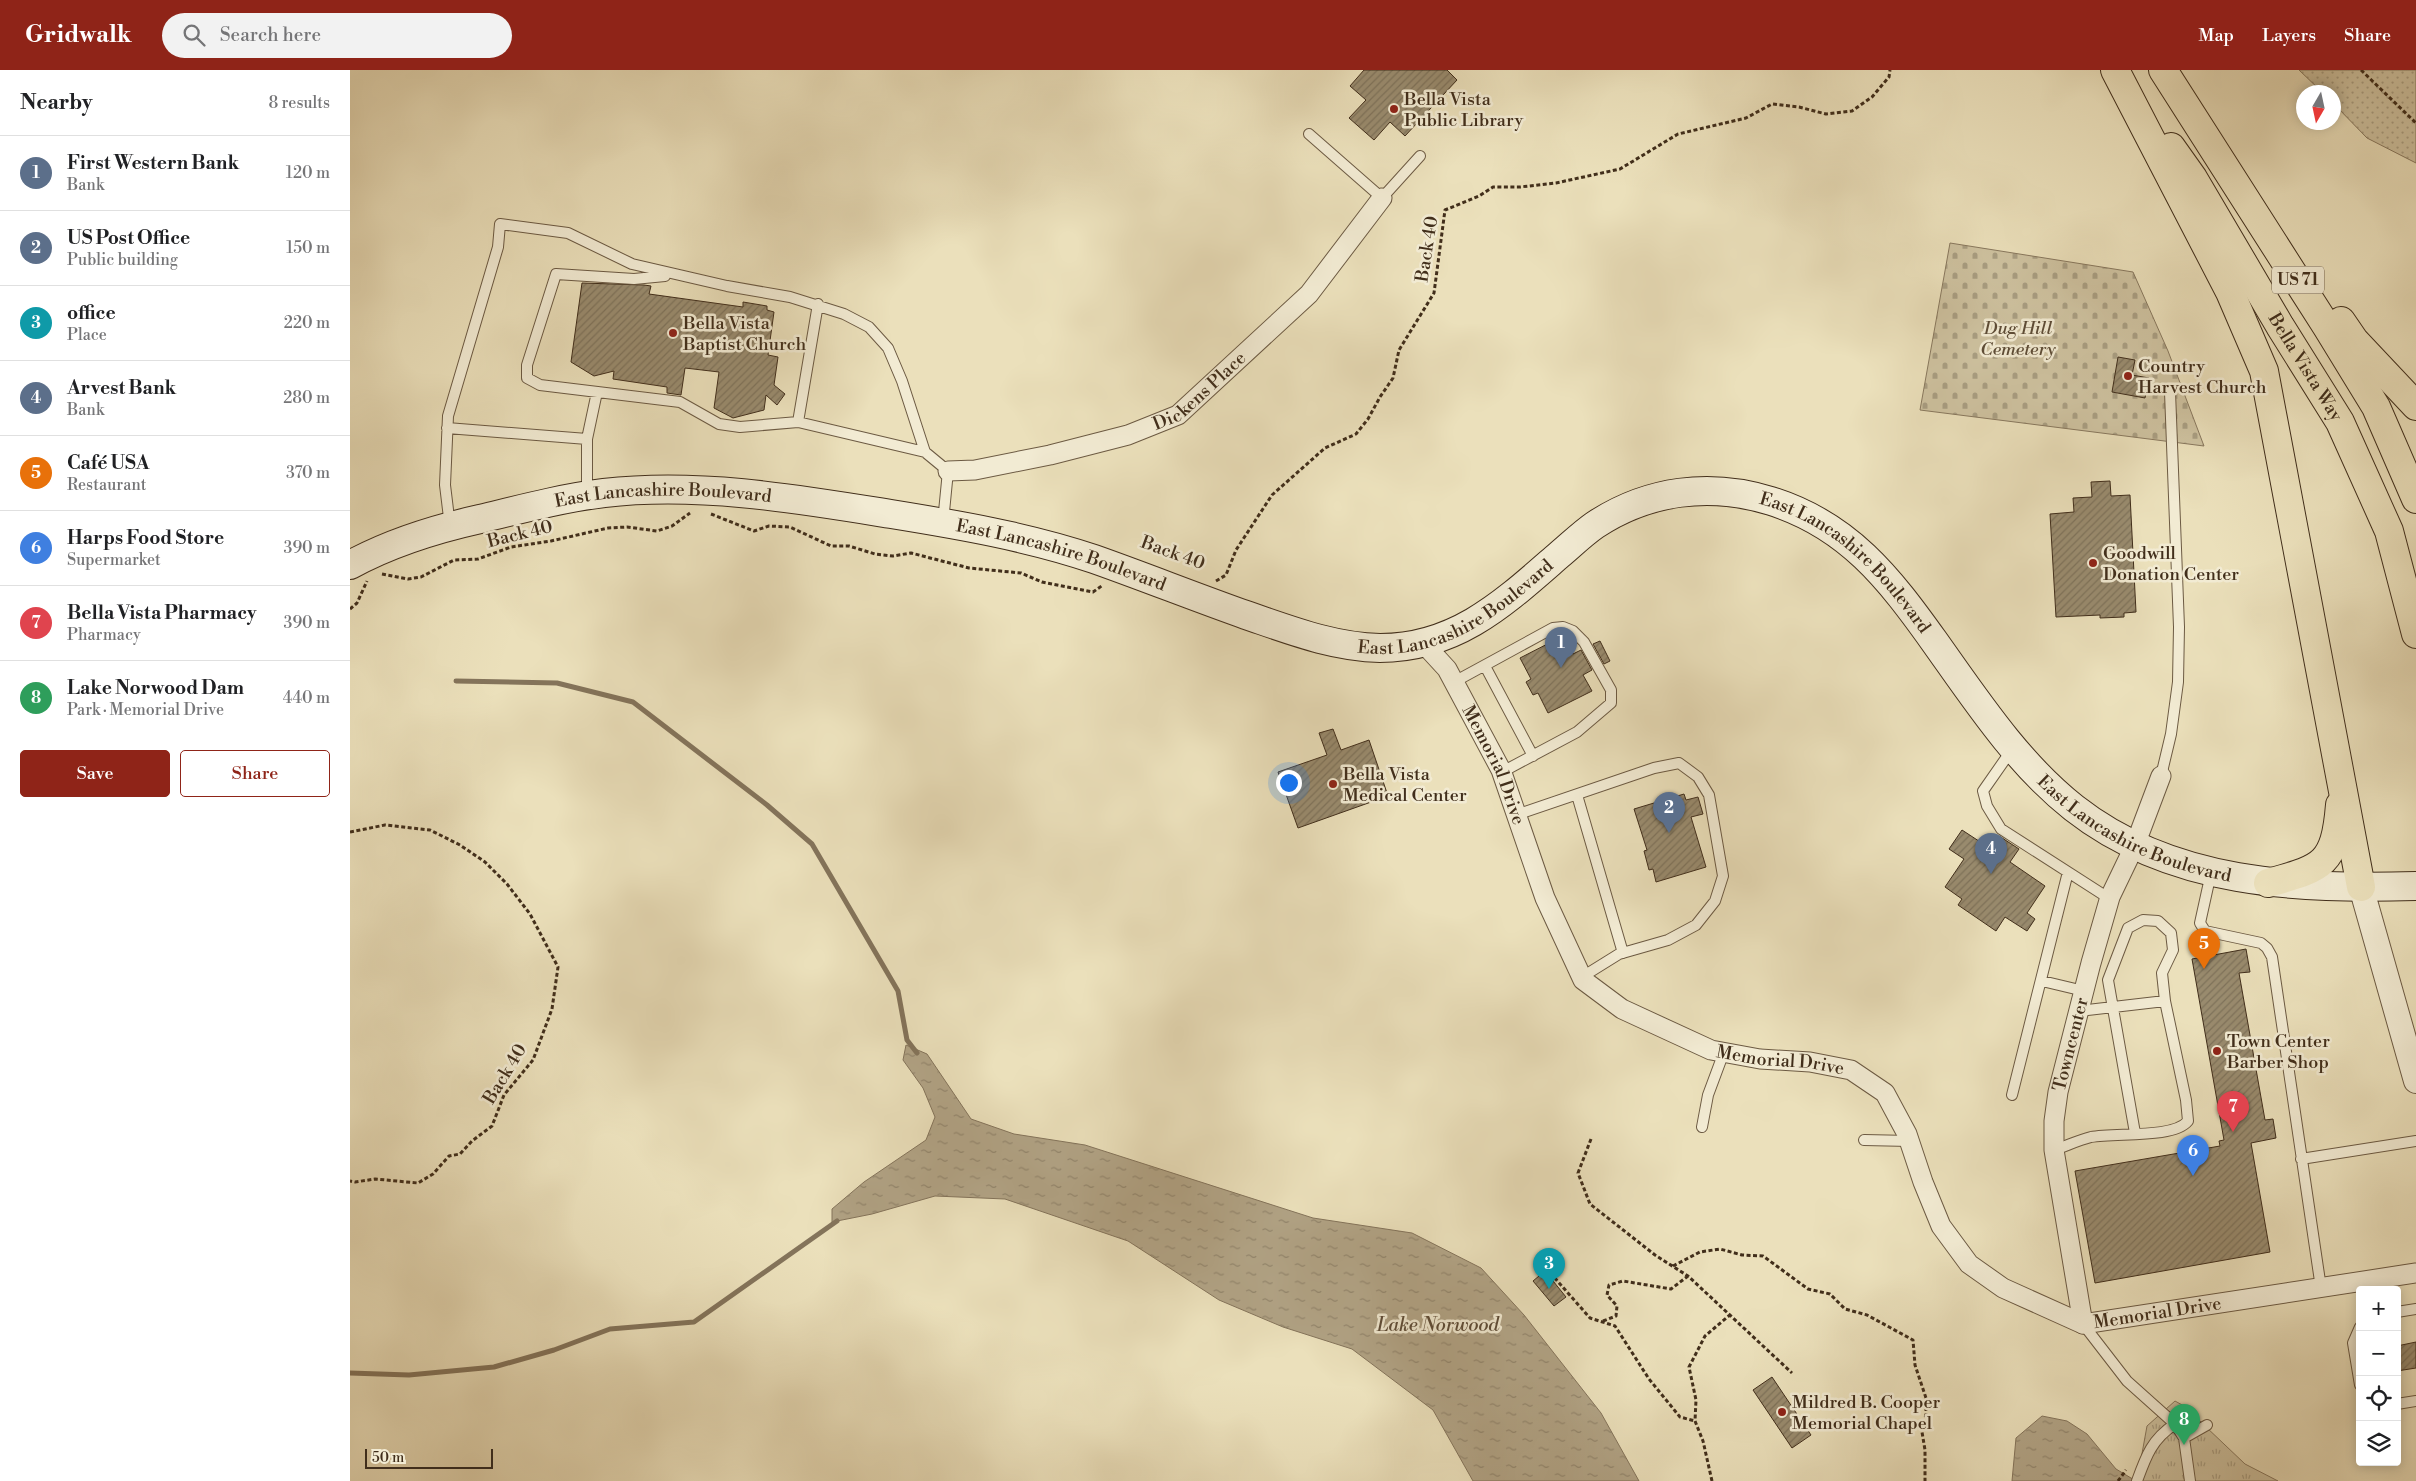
<!DOCTYPE html>
<html lang="en">
<head>
<meta charset="utf-8">
<style>
  body { margin:0; font-family:"Libre Bodoni",serif; background:#f2f2f2; color:#202124 }
  .controls { position:absolute; right:15px; bottom:15px; display:grid; overflow:hidden; border-radius:5px; box-shadow:0 2px 12px #0003 }
  .controls button { width:45px; height:45px; display:grid; place-items:center; padding:0; border:0; border-bottom:1px solid #e0e0e0; background:#fff; color:#202124; font:25px sans-serif }
  .compass { position:absolute; left:1946px; top:15px; width:45px; height:45px; border-radius:50%; background:#fff; box-shadow:0 2px 12px #0003; rotate:189deg }
  .scale { position:absolute; left:15px; bottom:12px; width:128px; box-sizing:border-box; padding-left:5px; border:2px solid #412e1b; border-top:0; font-size:14px; line-height:18px; white-space:nowrap; color:#412e1b; -webkit-text-stroke:4px #f2ebd3; paint-order:stroke }
  .you { position:absolute; left:938px; top:712px; width:18px; height:18px; margin:-12px; border:4px solid #fff; border-radius:50%; background:#1a73e8; box-shadow:0 0 0 8px #1a73e833 }
  .badge { display:grid; place-items:center; width:32px; height:32px; border-radius:50%; background:#8f2418; color:#fff; font-size:16px; font-weight:700 }
  .pin { position:absolute; translate:-50% -41px; filter:drop-shadow(0 1px 2px #0008) }
  .pin::after { content:''; position:absolute; top:26px; width:18px; height:15px; background:inherit; clip-path:polygon(0 0,100% 0,50% 100%) }
  .list { margin:0; padding:0; list-style:none }
  h2 { display:flex; justify-content:space-between; align-items:center; height:65px; margin:0; padding:0 20px; font-size:21px }
  h2 small { font-size:16px; font-weight:400; color:#757577 }
  .list li { display:grid; grid-template-columns:32px 1fr auto; gap:15px; align-items:center; box-sizing:border-box; height:75px; padding:0 20px; border-top:1px solid #e0e0e0 }
  .list b { display:block; font-size:19px; white-space:nowrap }
  .list p { margin:0; font-size:16px; white-space:nowrap; color:#757577 }
  .list em { font-size:16px; font-style:normal; color:#757577 }
  .actions { display:flex; gap:10px; padding:15px 20px }
  .actions a { flex:1; padding:11px 0; border:1px solid #8f2418; border-radius:5px; text-align:center; font-size:18px; color:#8f2418 }
  .actions .main { background:#8f2418; color:#fff }
  .icon { flex:none; width:28px; height:28px; fill:none; stroke:currentColor; stroke-width:2; stroke-linecap:round; stroke-linejoin:round }
  .map { position:relative; flex:none; width:2066px; height:1411px; overflow:hidden }
  header { display:flex; align-items:center; gap:30px; box-sizing:border-box; height:70px; padding:0 25px; background:#8f2418; color:#fff }
  header strong { font-size:24px }
  nav { display:flex; gap:28px; margin-inline-start:auto; font-size:18px }
  .search { width:350px; height:45px; background:#f2f2f2; display:flex; align-items:center; gap:12px; box-sizing:border-box; padding:0 18px; border-radius:28px; color:#757577; font-size:19px }
  main { display:flex }
  aside { flex:1; background:#fff }
  .map>svg:first-child { display:block }
  .grass { fill:url(#grass-dots); stroke:#88785e }
  .cemetery { fill:url(#cemetery-stones); stroke:#88785e }
  .park { fill:url(#park-tufts); stroke:#88785e }
  .water { fill:url(#water-ripples); stroke:#84745b }
  .lines { fill:none; stroke-linecap:round; stroke-linejoin:round }
  .stream { stroke:#84745b; stroke-width:5 }
  .building { fill:url(#building-hatch); stroke:#412e1b }
  .service-casing { stroke:#6c5a43; stroke-width:12 }
  .minor-casing { stroke:#6c5a43; stroke-width:21 }
  .tertiary-casing { stroke:#6c5a43; stroke-width:26 }
  .secondary-casing { stroke:#412e1b; stroke-width:30 }
  .primary-casing { stroke:#412e1b; stroke-width:30 }
  .path { stroke:#412e1b; stroke-width:3; stroke-dasharray:4 2.5; stroke-linecap:butt }
  .service { stroke:#f2ebd3; stroke-width:10 }
  .minor { stroke:#f2ebd3; stroke-width:19 }
  .tertiary { stroke:#f2ebd3; stroke-width:24 }
  .secondary { stroke:#f2ebd3; stroke-width:28 }
  .primary { stroke:#ebe0bb; stroke-width:28 }
  .poi-dot { fill:#8f2418; stroke:#f2ebd3; stroke-width:2 }
  .labels { text-anchor:middle; dominant-baseline:central; stroke-width:5; stroke-linejoin:round; paint-order:stroke }
  .shield { fill:#f2ebd3; stroke:#766752; stroke-width:1 }
  .shield-label { font-size:16px; font-weight:bold; fill:#412e1b }
  .poi-label { font-size:18px; fill:#412e1b; stroke:#f2ebd3; text-anchor:start }
  .street-label { font-size:18px; fill:#412e1b; stroke:#f2ebd3 }
  .park-label { font-size:18px; font-style:italic; fill:#5d4c36; stroke:#f2ebd3 }
  .water-label { font-size:19px; font-style:italic; fill:#5d4b36; stroke:#f2ebd3 }
</style>
</head>
<body>
<header>
<strong>Gridwalk</strong>
<div class="search"><svg class="icon" aria-label="search" viewBox="0 0 24 24"><circle cx="10" cy="10" r="6"/><path d="M15 15l6 6"/></svg>Search here</div>
<nav><a>Map</a><a>Layers</a><a>Share</a></nav>
</header>
<main>
<aside>
<h2>Nearby<small>8 results</small></h2>
<ul class="list">
<li><span class="badge" style="background:#5c6f8a">1</span><div><b>First Western Bank</b><p>Bank</p></div><em>120 m</em></li>
<li><span class="badge" style="background:#5c6f8a">2</span><div><b>US Post Office</b><p>Public building</p></div><em>150 m</em></li>
<li><span class="badge" style="background:#0f9aa8">3</span><div><b>office</b><p>Place</p></div><em>220 m</em></li>
<li><span class="badge" style="background:#5c6f8a">4</span><div><b>Arvest Bank</b><p>Bank</p></div><em>280 m</em></li>
<li><span class="badge" style="background:#e8710a">5</span><div><b>Café USA</b><p>Restaurant</p></div><em>370 m</em></li>
<li><span class="badge" style="background:#3f7fe0">6</span><div><b>Harps Food Store</b><p>Supermarket</p></div><em>390 m</em></li>
<li><span class="badge" style="background:#e0444e">7</span><div><b>Bella Vista Pharmacy</b><p>Pharmacy</p></div><em>390 m</em></li>
<li><span class="badge" style="background:#2e9e5b">8</span><div><b>Lake Norwood Dam</b><p>Park · Memorial Drive</p></div><em>440 m</em></li>
</ul>
<div class="actions"><a class="main">Save</a><a>Share</a></div>
</aside>
<div class="map">
<svg width="2066" height="1411" viewBox="0 0 2066 1411">
  <defs>
    <pattern id="grass-dots" width="8" height="8" patternUnits="userSpaceOnUse" patternTransform="scale(1.25)"><rect width="8" height="8" fill="#cec2a0"/><path d="M2 2h.1M6 6h.1" fill="none" stroke="#a99e82" stroke-width="1.8" stroke-linecap="round"/></pattern>
    <pattern id="cemetery-stones" width="16" height="16" patternUnits="userSpaceOnUse" patternTransform="scale(1.25)"><rect width="16" height="16" fill="#cec2a0"/><path d="M2 7V4a2 2 0 0 1 4 0v3zM10 15v-3a2 2 0 0 1 4 0v3z" fill="#a99e82"/></pattern>
    <pattern id="park-tufts" width="24" height="20" patternUnits="userSpaceOnUse" patternTransform="scale(1.25)"><rect width="24" height="20" fill="#cec2a0"/><path d="M3 7l-1-3M5 7V3M7 7l1-3M15 17l-1-3M17 17v-4M19 17l1-3" fill="none" stroke="#a99e82"/></pattern>
    <pattern id="water-ripples" width="26" height="14" patternUnits="userSpaceOnUse" patternTransform="scale(1.25)"><rect width="26" height="14" fill="#b1a385"/><path d="M2 4q2-2 4 0t4 0M15 11q2-2 4 0t4 0" fill="none" stroke="#92856c"/></pattern>
    <pattern id="building-hatch" width="6" height="6" patternUnits="userSpaceOnUse" patternTransform="scale(1.25)"><rect width="6" height="6" fill="#998b6e"/><path d="M-1 1l2-2M0 6l6-6M5 7l2-2" fill="none" stroke="#7e725a"/></pattern>
  </defs>
  <rect width="100%" height="100%" fill="#ebe0bb"/>
  <filter id="stains"><feTurbulence type="fractalNoise" baseFrequency=".004" numOctaves="4"/><feColorMatrix values="0 0 0 0 .2 0 0 0 0 .09 0 0 0 0 .02 0 0 0 .5 -.17"/></filter>
  <radialGradient id="worn" r=".72"><stop offset=".6" stop-color="#630" stop-opacity="0"/><stop offset="1" stop-color="#630" stop-opacity=".3"/></radialGradient>
  <path class="grass" d="M1949,0H2066V93L2017,68L1984,34V22H1972Z"/>
  <path class="cemetery" d="M1600,173L1783,202L1818,281L1854,376L1570,340Z"/>
  <path class="park" d="M1825,1331L1834,1336L1895,1394L1928,1411H1787L1797,1356Z"/>
  <path class="water" d="M556,975L577,984L621,1049L664,1064L735,1075L963,1148L1062,1163L1131,1198L1174,1245L1251,1343L1289,1411H1123L1083,1340L1002,1279L933,1257L869,1230L778,1171L655,1129L585,1126L522,1144L482,1152V1139L514,1112L576,1070L585,1047L573,1018L553,990Z
    M1692,1346L1717,1351L1737,1364L1766,1399L1786,1411H1662L1666,1368Z"/>
  <g class="lines">
    <path class="stream" d="M106,611L207,613L283,632L417,735L462,774L548,921L557,970L567,983
      M0,1303L59,1305L144,1297L204,1280L260,1259L344,1252L487,1151"/>
  </g>
  <path class="building" d="M1014,0H1097L1107,10L1055,66L1040,52L1024,70L999,48L1016,30L1000,16Z
    M232,213L294,215L301,216L299,224L393,237V232L417,236V240L424,242L418,285L428,287L424,315L435,324L427,335L416,325L414,340L383,348L364,338L369,302L335,298L331,325L317,323V317L263,309L264,301L244,306L221,292Z
    M1768,287L1785,290L1782,305L1799,308L1795,328L1762,322Z
    M1760,411L1761,426L1780,425L1786,542L1774,543V547L1750,548V545L1706,547L1700,444L1724,442L1723,428L1742,427L1741,412Z
    M1213,566L1223,584L1231,580L1242,600L1233,605L1242,621L1198,643L1188,623L1183,625L1176,612L1181,609L1170,588Z
    M1250,571L1260,591L1254,594L1243,574Z
    M983,659L991,680L1019,670L1038,726L948,758L928,702L977,685L969,663Z
    M1334,724L1336,730L1348,727L1353,744L1341,747L1356,797L1306,812L1303,799L1299,800L1294,781L1297,780L1284,739Z
    M1612,760L1641,779L1649,766L1669,779L1660,792L1695,816L1677,843L1685,849L1677,861L1655,847L1646,861L1608,835L1612,829L1595,817L1614,789L1599,779Z
    M1896,879L1900,902L1889,903L1915,1050L1923,1049L1926,1068L1901,1073L1920,1182L1745,1213L1725,1101L1870,1076L1869,1071L1874,1070L1842,889Z
    M1195,1201L1216,1227L1204,1236L1183,1211Z
    M2066,1272V1298L2047,1301V1276Z
    M1422,1307L1461,1365L1442,1378L1403,1320Z"/>
  <g class="lines">
    <defs>
      <path id="service" d="M959,64L1032,128L1070,86
        M315,206L284,209L206,204L177,295V308L190,315L330,332L369,354L390,357L448,352
        M468,234L448,352L575,382
        M97,358L237,369V425
        M237,369L247,322
        M100,456L95,415L98,346L148,177L150,154L218,163L282,194L377,216L440,227L494,244L519,257L538,278L552,311L575,382L598,401L593,452
        M1135,596L1183,686
        M1104,612L1203,558L1213,557L1223,561L1234,572L1261,620V633L1227,662L1152,702
        M1663,678L1633,721L1637,736L1651,759L1760,829
        M1811,706L1821,664L1828,612L1829,557L1820,322
        M1227,725L1273,883
        M1166,745L1304,698L1329,693L1348,707L1359,725L1373,806L1365,831L1346,855L1318,870L1269,884L1232,907
        M1861,803L1850,853L1855,861L1911,873L1917,878L1922,887L1971,1218
        M1692,911L1734,921
        M1729,941L1815,931
        M1662,1025L1718,802
        M1352,1057L1358,1025L1374,982
        M1514,1070L1560,1071
        M1704,1080C1716,1076 1729,1070 1741,1067C1765,1062 1823,1069 1838,1051L1836,1030L1815,931L1812,903L1823,880L1821,863L1808,851L1793,850L1778,858L1758,910L1785,1063
        M1951,1089L2066,1071
        M2047,1242L2066,1239
        M1733,1254L1777,1311L1825,1354C1802,1369 1796,1386 1787,1411
        M2010,1257L2003,1273L2010,1315
        M2047,1334L2066,1331
        M1825,1354L1834,1368L1857,1355
        M1834,1368L1840,1411"/>
      <g id="minor">
        <path id="s1" d="M598,401L625,400L700,385L778,365L828,345L959,224L1032,128"/>
        <path id="s2" d="M1074,574L1097,599L1151,700L1195,828L1233,910L1272,939L1361,980L1410,989L1460,992L1501,1000L1535,1023L1557,1064L1573,1112L1591,1156L1619,1194L1653,1218L1733,1254L2066,1203"/>
        <path id="s3" d="M1733,1254L1704,1080V1051L1708,1022L1741,893L1760,827L1785,775L1811,706"/>
      </g>
      <path id="tertiary" d="M2011,817L2066,1011"/>
      <g id="secondary">
        <path id="s4" d="M0,495C40,473 85,459 130,449C171,439 213,428 254,423C349,412 448,429 541,444C609,455 679,467 744,489C795,507 845,527 896,545C940,560 983,577 1030,578C1107,578 1155,532 1209,485C1221,475 1232,464 1245,455C1298,420 1360,412 1421,431C1498,455 1539,508 1584,571C1626,630 1667,693 1724,738C1822,815 1948,819 2066,816"/>
      </g>
      <g id="primary">
        <path d="M1765,0L1880,222L1914,301L2011,817"/>
        <path d="M1813,0L1977,257L2026,337L2066,429"/>
        <path id="s5" d="M1821,77L1843,108L1930,256L1990,352L2039,461L2066,564"/>
        <path d="M1991,251L2004,270L2066,336"/>
        <path d="M1918,813C1972,798 1985,796 1990,735"/>
      </g>
    </defs>
    <use href="#service" class="service-casing"/>
    <use href="#minor" class="minor-casing"/>
    <use href="#tertiary" class="tertiary-casing"/>
    <use href="#secondary" class="secondary-casing"/>
    <use href="#primary" class="primary-casing"/>
    <path class="path" d="M2011,0L2066,53
      M361,444L404,461L419,456L440,457L481,476H499L525,484L543,486L561,483L619,498L671,503L692,512L743,522L753,515
      M32,504L58,509L71,507L104,490L128,489L161,477L201,471L258,458L277,457L307,461L322,456L340,443
      M866,511L876,505L886,480L922,425L975,378L1006,364L1018,349L1030,327L1043,308L1049,280L1084,223L1095,140L1129,126L1143,117H1170L1206,113L1270,99L1328,64L1396,48L1422,34L1449,37L1476,44L1502,41L1522,27L1539,7L1540,0
      M0,539L7,533L17,511
      M0,762L35,755L80,760L110,775L135,792L157,814L180,844L208,897L202,939L183,990L154,1025L142,1056L122,1071L110,1084L99,1086L83,1104L68,1113L25,1109L5,1112L0,1111
      M1241,1069L1228,1103L1240,1134L1305,1185L1338,1206L1442,1303
      M1323,1196L1350,1182L1370,1179L1392,1185L1413,1186L1458,1219L1480,1224L1495,1239L1517,1245L1563,1270L1565,1295L1576,1328V1344L1572,1362L1575,1380V1411
      M1196,1198L1240,1248L1265,1256L1299,1309L1330,1347L1345,1351
      M1253,1251L1266,1246L1267,1236L1257,1225L1259,1215L1273,1211L1321,1219L1338,1206
      M1362,1411L1353,1371L1345,1351L1346,1330L1339,1297L1355,1266L1381,1244
      M1768,1411L1776,1400"/>
    <use href="#service" class="service"/>
    <use href="#minor" class="minor"/>
    <use href="#tertiary" class="tertiary"/>
    <use href="#secondary" class="secondary"/>
    <use href="#primary" class="primary"/>
  </g>
  <g class="poi-dot">
    <circle cx="1044" cy="39" r="5"/>
    <circle cx="323" cy="263" r="5"/>
    <circle cx="1778" cy="306" r="5"/>
    <circle cx="1743" cy="493" r="5"/>
    <circle cx="983" cy="714" r="5"/>
    <circle cx="1867" cy="981" r="5"/>
    <circle cx="1432" cy="1342" r="5"/>
  </g>
  <g class="labels">
    <rect class="shield" x="1922" y="196.5" width="52" height="27" rx="4"/>
    <g class="shield-label">
      <text x="1948" y="210">US 71</text>
    </g>
    <g class="poi-label">
      <text x="1054" y="29">Bella Vista<tspan x="1054" dy="21">Public Library</tspan></text>
      <text x="333" y="253">Bella Vista<tspan x="333" dy="21">Baptist Church</tspan></text>
      <text x="1788" y="296">Country<tspan x="1788" dy="21">Harvest Church</tspan></text>
      <text x="1753" y="483">Goodwill<tspan x="1753" dy="21">Donation Center</tspan></text>
      <text x="993" y="704">Bella Vista<tspan x="993" dy="21">Medical Center</tspan></text>
      <text x="1877" y="971">Town Center<tspan x="1877" dy="21">Barber Shop</tspan></text>
      <text x="1442" y="1332">Mildred B. Cooper<tspan x="1442" dy="21">Memorial Chapel</tspan></text>
    </g>
    <g class="street-label">
      <text transform="translate(1077 179) rotate(-81)">Back 40</text>
      <text stroke="none"><textPath href="#s5" startOffset="258">Bella Vista Way</textPath></text>
      <text stroke="none"><textPath href="#s1" startOffset="269">Dickens Place</textPath></text>
      <text stroke="none"><textPath href="#s4" startOffset="324">East Lancashire Boulevard</textPath></text>
      <text transform="translate(170 464) rotate(-14)">Back 40</text>
      <text transform="translate(823 483) rotate(20)">Back 40</text>
      <text stroke="none"><textPath href="#s4" startOffset="729">East Lancashire Boulevard</textPath></text>
      <text stroke="none"><textPath href="#s4" startOffset="1598">East Lancashire Boulevard</textPath></text>
      <text stroke="none"><textPath href="#s4" startOffset="1149">East Lancashire Boulevard</textPath></text>
      <text stroke="none"><textPath href="#s2" startOffset="141">Memorial Drive</textPath></text>
      <text stroke="none"><textPath href="#s4" startOffset="2002">East Lancashire Boulevard</textPath></text>
      <text stroke="none"><textPath href="#s3" startOffset="284">Towncenter</textPath></text>
      <text stroke="none"><textPath href="#s2" startOffset="591">Memorial Drive</textPath></text>
      <text transform="translate(155 1004) rotate(-59)">Back 40</text>
      <text stroke="none"><textPath href="#s2" startOffset="1100">Memorial Drive</textPath></text>
    </g>
    <g class="park-label">
      <text x="1668" y="258">Dug Hill<tspan x="1668" dy="21">Cemetery</tspan></text>
    </g>
    <g class="water-label">
      <text x="1088" y="1255">Lake Norwood</text>
    </g>
  </g>
  <rect width="100%" height="100%" filter="url(#stains)"/>
  <rect width="100%" height="100%" fill="url(#worn)"/>
</svg>
<div class="controls">
<button>+</button>
<button>−</button>
<button><svg class="icon" aria-label="locate" viewBox="0 0 24 24"><circle cx="12" cy="12" r="6"/><path d="M12 2v4M12 18v4M2 12h4M18 12h4"/></svg></button>
<button><svg class="icon" aria-label="layers" viewBox="0 0 24 24"><path d="M12 4l9 5-9 5-9-5zM3 14l9 5 9-5"/></svg></button>
</div>
<svg class="compass" viewBox="-18 -18 36 36"><path d="M0-13l5 13h-10z" fill="#e53935"/><path d="M0 13l5-13h-10z" fill="#757577"/></svg>
<div class="scale">50 m</div>
<div class="you"></div>
<div class="pin badge" style="left:1211px;top:598px;background:#5c6f8a">1</div>
<div class="pin badge" style="left:1319px;top:763px;background:#5c6f8a">2</div>
<div class="pin badge" style="left:1199px;top:1219px;background:#0f9aa8">3</div>
<div class="pin badge" style="left:1641px;top:804px;background:#5c6f8a">4</div>
<div class="pin badge" style="left:1854px;top:899px;background:#e8710a">5</div>
<div class="pin badge" style="left:1843px;top:1106px;background:#3f7fe0">6</div>
<div class="pin badge" style="left:1883px;top:1062px;background:#e0444e">7</div>
<div class="pin badge" style="left:1834px;top:1375px;background:#2e9e5b">8</div>
</div>
</main>
</body>
</html>
